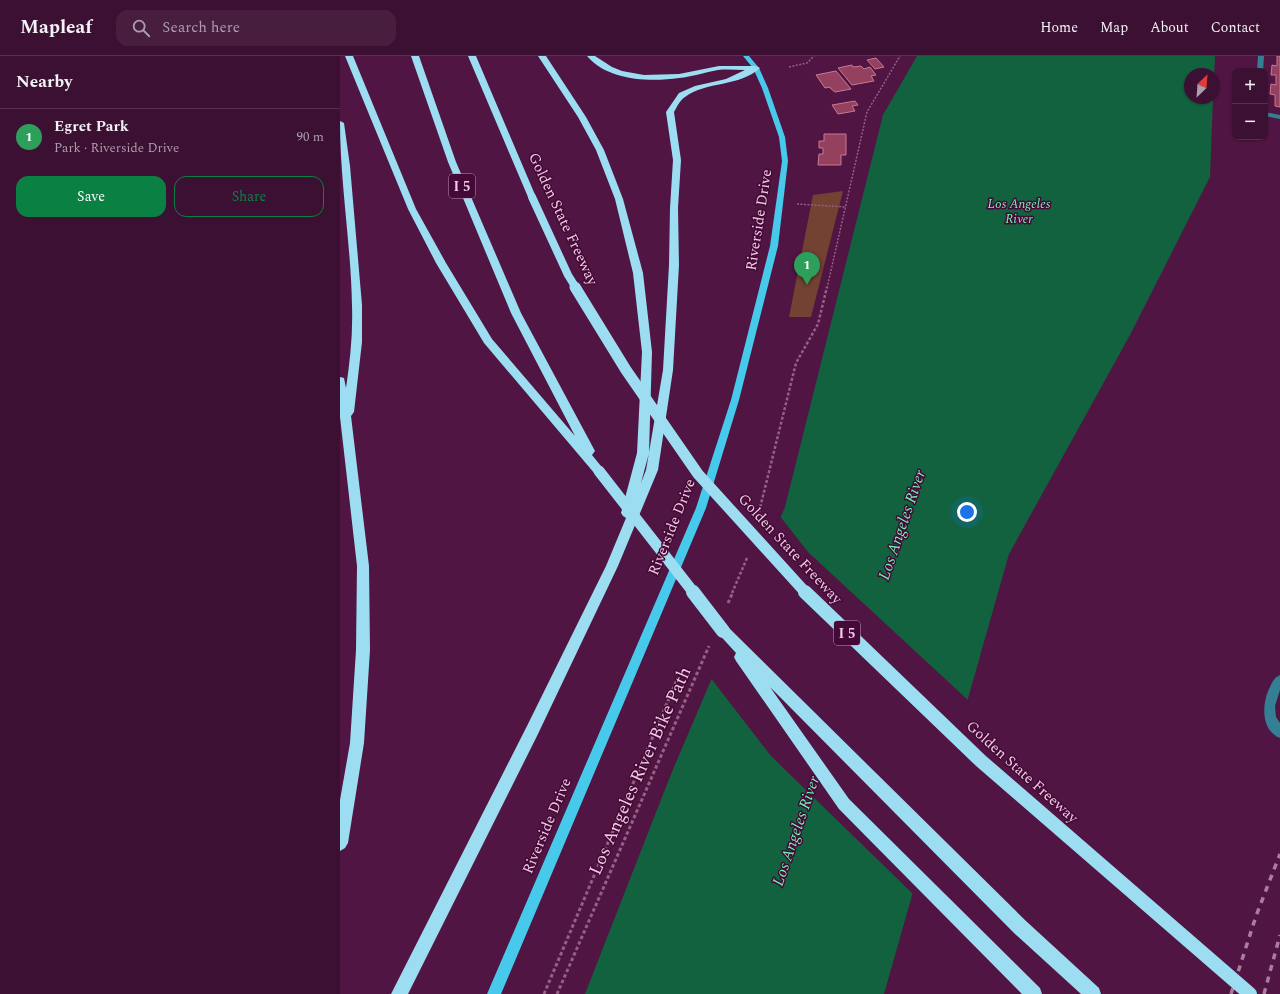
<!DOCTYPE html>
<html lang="en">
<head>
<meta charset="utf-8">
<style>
  body { margin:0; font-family:Spectral,serif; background:#471e3e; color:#f1f3f6 }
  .controls { position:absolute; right:12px; top:12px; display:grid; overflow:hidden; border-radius:8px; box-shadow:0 1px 3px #0004 }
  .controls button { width:36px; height:36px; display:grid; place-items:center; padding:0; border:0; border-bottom:1px solid #55304d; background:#3c1032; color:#f1f3f6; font:20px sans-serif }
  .compass { position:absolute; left:844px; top:12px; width:36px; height:36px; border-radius:50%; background:#3c1032; box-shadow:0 1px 3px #0004; rotate:25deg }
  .you { position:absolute; left:627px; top:456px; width:14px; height:14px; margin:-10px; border:3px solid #fff; border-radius:50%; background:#1a73e8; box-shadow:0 0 0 6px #1a73e833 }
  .badge { display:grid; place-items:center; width:26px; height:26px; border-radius:50%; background:#0b8043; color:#fff; font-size:13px; font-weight:700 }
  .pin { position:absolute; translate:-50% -33px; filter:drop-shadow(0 1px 2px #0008) }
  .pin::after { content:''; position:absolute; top:21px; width:14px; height:12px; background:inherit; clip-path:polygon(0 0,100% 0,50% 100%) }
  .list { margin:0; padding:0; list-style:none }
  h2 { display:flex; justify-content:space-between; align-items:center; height:52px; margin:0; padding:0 16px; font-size:17px }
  h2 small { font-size:13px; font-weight:400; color:#ac9dac }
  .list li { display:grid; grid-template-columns:26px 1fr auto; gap:12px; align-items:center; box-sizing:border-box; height:56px; padding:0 16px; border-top:1px solid #55304d }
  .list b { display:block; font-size:15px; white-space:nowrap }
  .list p { margin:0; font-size:13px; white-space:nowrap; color:#ac9dac }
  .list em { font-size:13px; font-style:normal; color:#ac9dac }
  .actions { display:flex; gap:8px; padding:12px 16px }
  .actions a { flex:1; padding:9px 0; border:1px solid #0b8043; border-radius:12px; text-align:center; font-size:14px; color:#0b8043 }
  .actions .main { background:#0b8043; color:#fff }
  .icon { flex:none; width:22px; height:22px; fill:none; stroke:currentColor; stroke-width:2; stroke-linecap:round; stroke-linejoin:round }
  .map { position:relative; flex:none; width:940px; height:938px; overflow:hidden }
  header { display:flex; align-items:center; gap:24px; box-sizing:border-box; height:56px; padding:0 20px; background:#3c1032; border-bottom:1px solid #55304d }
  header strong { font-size:19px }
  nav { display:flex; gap:22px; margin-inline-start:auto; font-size:14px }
  .search { width:280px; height:36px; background:#471e3e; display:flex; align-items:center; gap:10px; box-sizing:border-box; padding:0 14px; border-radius:12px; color:#ac9dac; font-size:15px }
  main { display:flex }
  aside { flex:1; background:#3c1032 }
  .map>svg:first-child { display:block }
  .green { fill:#734232 }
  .water { fill:#12623f }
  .pier { fill:#501542 }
  .building { fill:#944160; stroke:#c87993 }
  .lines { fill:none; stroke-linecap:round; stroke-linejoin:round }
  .path-far2 { stroke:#936185; stroke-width:1.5; stroke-dasharray:2 1.5; stroke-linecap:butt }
  .path-far1 { stroke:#936185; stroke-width:2.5; stroke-dasharray:3 2; stroke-linecap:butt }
  .path { stroke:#936185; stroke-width:3; stroke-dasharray:3.5 2.5; stroke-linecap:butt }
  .minor { fill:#347f94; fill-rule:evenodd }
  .major { fill:#47c9eb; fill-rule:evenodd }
  .highway { fill:#9cddf1; fill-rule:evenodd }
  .rail { stroke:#ab7c9e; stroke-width:3.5; stroke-dasharray:6 6; stroke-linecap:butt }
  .highway-bridge-far2 { stroke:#9cddf1; stroke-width:8 }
  .highway-bridge-far1 { stroke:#9cddf1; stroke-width:11 }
  .highway-bridge { stroke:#9cddf1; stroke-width:14 }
  .labels { text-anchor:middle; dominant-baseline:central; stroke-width:3; stroke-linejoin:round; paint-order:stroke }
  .far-water-label { font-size:13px; font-style:italic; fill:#74f3b2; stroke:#440937 }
  .shield { fill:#440937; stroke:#bc91af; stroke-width:1 }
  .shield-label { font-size:14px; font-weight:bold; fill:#f0cbe3 }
  .street-label { font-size:15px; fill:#f0cbe3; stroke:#440937 }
  .water-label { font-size:16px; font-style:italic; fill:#74f3b2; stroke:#440937 }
  .near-street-label { font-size:18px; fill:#f0cbe3; stroke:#440937 }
</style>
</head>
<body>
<header>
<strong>Mapleaf</strong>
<div class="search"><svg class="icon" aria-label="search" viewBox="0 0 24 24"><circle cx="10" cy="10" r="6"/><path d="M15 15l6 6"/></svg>Search here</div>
<nav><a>Home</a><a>Map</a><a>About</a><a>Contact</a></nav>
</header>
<main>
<aside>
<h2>Nearby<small></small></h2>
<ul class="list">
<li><span class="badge" style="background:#2e9e5b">1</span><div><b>Egret Park</b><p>Park · Riverside Drive</p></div><em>90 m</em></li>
</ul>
<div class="actions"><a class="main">Save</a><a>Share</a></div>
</aside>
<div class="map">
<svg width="940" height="938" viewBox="0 0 940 938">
  <rect width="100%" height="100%" fill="#501542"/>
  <path class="green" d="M503,135L471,261H449L473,139Z"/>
  <path class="water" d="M577,0H875L874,22V18H850V42H873L870,121L790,279L669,498L544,938H237L445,451L543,59Z"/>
  <path class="pier" d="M439,459L468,496L629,645L573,838L431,700L370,621Z
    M358,649L245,938H235V937Z"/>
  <path class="building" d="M937,0H940V51L935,50V39L930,38L931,28L936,29V19H931L932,9L937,10Z
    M536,2L544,11L535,13L527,4Z
    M512,9L513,11L521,10L524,13L530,11L536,19L531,20L534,25L512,29L498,12Z
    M496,15L511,33L495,36L490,32V31L485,32L476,19Z
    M515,45L518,49L512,50L515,55L498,58L492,49Z
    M484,78H506V99H501V109H478L479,98H483V92H479V85H484Z"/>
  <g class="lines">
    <path class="path-far2" d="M449,11L467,7L474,0
      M457,148L506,151
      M487,232L527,56L560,0"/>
    <path class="path-far1" d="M419,456L456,307L478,268L487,231
      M392,537L407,502"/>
    <path class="path" d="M388,547L393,536
      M204,938L338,621
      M217,938L369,590"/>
    <path class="minor" d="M918,0H924L923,15H917Z
      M925,56L940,59V63L925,60Z
      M940,619V634L935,650L936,661L940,667V682C920,674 922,646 930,631C932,626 935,621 940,619Z"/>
    <path class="major" d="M403,0H409L419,12L428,32L445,81L448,105L438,190L399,344L366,452L161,938H147L356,452L391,344L430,190L442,105L439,81L422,32L413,12Z"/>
    <path class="highway" d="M5,0H13L76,153L106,207L152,283L235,380L171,257L108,106L71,0H79L116,106L181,257L255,395L252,399L265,415L263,418H255L144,287L96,207L68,153Z
      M128,0H136L196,141L195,143L192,144L188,141Z
      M198,0H206L246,61L264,94L283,143L303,217L312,296L309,397L301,427L306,414L323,314L329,209L330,152L333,104L326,56L339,37L355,30L386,23L405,14C396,14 387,13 378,14C365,16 352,21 339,22C310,26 268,25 247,0H255L272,11L282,15L304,19L339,18L379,10H416L420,12C400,31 366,25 345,41C340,44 337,51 334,56L341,104L338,152L339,209L333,314L318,414L278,510L197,680L68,938H51L187,670L266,510L286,462L283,460L281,457L297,397L302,296L293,217L275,143L256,94L238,61Z
      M0,65L4,67L10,110L22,249V286L14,356L11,360L29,510L30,594L24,687L8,787L5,792L0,795V744L10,687L16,594L17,510L0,361V321L4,322L6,332C10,305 13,278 12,250C11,188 0,127 0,65Z
      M383,569L388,571L686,865L759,932L761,938H741L674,877L430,631L509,743L700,932L702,938H682L499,753L396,605L394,601L396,597L376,575L378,571Z"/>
    <path class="rail" d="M891,938L916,860L940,798
      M924,938L940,879"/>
    <path class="highway-bridge-far2" d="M192,141L228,219L236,232"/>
    <path class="highway-bridge-far1" d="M235,231L286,314L358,418L466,537
      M259,415L354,537"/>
    <path class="highway-bridge" d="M353,536L383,575
      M465,536L641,705L910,938"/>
  </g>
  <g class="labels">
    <g class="far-water-label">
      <text x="679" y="148">Los Angeles<tspan x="679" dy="15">River</tspan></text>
    </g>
    <g class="shield">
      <rect x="109" y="118" width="26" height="24" rx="3"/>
      <rect x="494" y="565" width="26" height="24" rx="3"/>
    </g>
    <g class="shield-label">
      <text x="122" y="130">I 5</text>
      <text x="507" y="577">I 5</text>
    </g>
    <g class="street-label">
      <text transform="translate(223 163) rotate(65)">Golden State Freeway</text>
      <text transform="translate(419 164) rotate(-81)">Riverside Drive</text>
      <text transform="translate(332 471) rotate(-68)">Riverside Drive</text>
      <text transform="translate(450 493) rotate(47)">Golden State Freeway</text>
      <text transform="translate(682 716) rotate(42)">Golden State Freeway</text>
      <text transform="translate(207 770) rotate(-67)">Riverside Drive</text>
    </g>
    <g class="water-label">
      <text transform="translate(562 469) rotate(-71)">Los Angeles River</text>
      <text transform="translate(456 775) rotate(-71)">Los Angeles River</text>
    </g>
    <g class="near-street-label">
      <text transform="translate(300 715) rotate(-66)">Los Angeles River Bike Path</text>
    </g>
  </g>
</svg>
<div class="controls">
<button>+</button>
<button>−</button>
</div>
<svg class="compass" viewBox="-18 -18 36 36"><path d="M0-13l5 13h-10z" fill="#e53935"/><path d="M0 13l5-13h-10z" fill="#ac9dac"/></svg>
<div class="you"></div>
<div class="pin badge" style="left:467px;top:229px;background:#2e9e5b">1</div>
</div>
</main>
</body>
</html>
